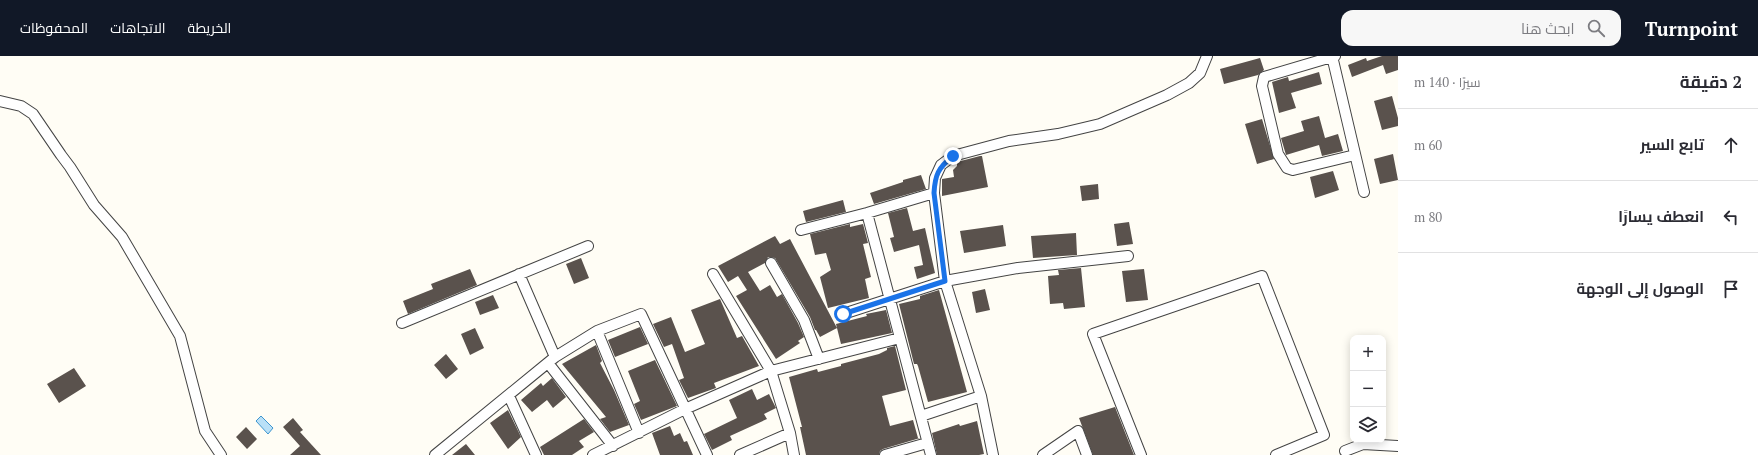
<!DOCTYPE html>
<html lang="ar">
<head>
<meta charset="utf-8">
<style>
  body { margin:0; font-family:"PT Serif",Cairo,serif; background:#f7f7f7; color:#2b2b33; direction:rtl }
  .controls { position:absolute; right:12px; bottom:12px; display:grid; overflow:hidden; border-radius:8px; box-shadow:0 2px 10px #0003 }
  .controls button { width:36px; height:36px; display:grid; place-items:center; padding:0; border:0; border-bottom:1px solid #e1e1e2; background:#fff; color:#2b2b33; font:20px sans-serif }
  .stop { position:absolute; width:12px; height:12px; margin:-9px; border:3px solid #1a73e8; border-radius:50%; background:#fff }
  .stop.end { background:#1a73e8; border-color:#fff; box-shadow:0 1px 4px #0008 }
  .list { margin:0; padding:0; list-style:none }
  h2 { display:flex; justify-content:space-between; align-items:center; height:52px; margin:0; padding:0 16px; font-size:17px }
  h2 small { font-size:13px; font-weight:400; color:#7c7c81 }
  .list li { display:grid; grid-template-columns:26px 1fr auto; gap:12px; align-items:center; box-sizing:border-box; height:72px; padding:0 16px; border-top:1px solid #e1e1e2 }
  .list b { display:block; font-size:15px; white-space:nowrap }
  .list em { font-size:13px; font-style:normal; color:#7c7c81 }
  .icon { flex:none; width:22px; height:22px; fill:none; stroke:currentColor; stroke-width:2; stroke-linecap:round; stroke-linejoin:round }
  .map { position:relative; flex:none; width:1398px; height:399px; overflow:hidden; direction:ltr }
  header { display:flex; align-items:center; gap:24px; box-sizing:border-box; height:56px; padding:0 20px; background:#111827; color:#fff }
  header strong { font-size:19px }
  nav { display:flex; gap:22px; margin-inline-start:auto; font-size:14px }
  .search { width:280px; height:36px; background:#f7f7f7; display:flex; align-items:center; gap:10px; box-sizing:border-box; padding:0 14px; border-radius:12px; color:#7c7c81; font-size:15px }
  main { display:flex }
  aside { flex:1; background:#fff }
  .map>svg:first-child { display:block }
  .water { fill:#b9e0f7; stroke:#3f96cf }
  .building { fill:#5a524d }
  .lines { fill:none; stroke-linecap:round; stroke-linejoin:round }
  .street-casing { stroke:#444; stroke-width:12 }
  .street { stroke:#fff; stroke-width:10 }
  .route { stroke:#1a73e8; stroke-width:5 }
</style>
</head>
<body>
<header>
<strong>Turnpoint</strong>
<div class="search"><svg class="icon" aria-label="search" viewBox="0 0 24 24"><circle cx="10" cy="10" r="6"/><path d="M15 15l6 6"/></svg>ابحث هنا</div>
<nav><a>الخريطة</a><a>الاتجاهات</a><a>المحفوظات</a></nav>
</header>
<main>
<aside>
<h2>2 دقيقة<small>سيرًا · 140 m</small></h2>
<ul class="list">
<li><svg class="icon" aria-label="ahead" viewBox="0 0 24 24"><path d="M12 20V5M6 11l6-6 6 6"/></svg><div><b>تابع السير</b></div><em>60 m</em></li>
<li><svg class="icon" aria-label="left" viewBox="0 0 24 24"><path d="M17 20v-9H6M10 6l-5 5 5 5"/></svg><div><b>انعطف يسارًا</b></div><em>80 m</em></li>
<li><svg class="icon" aria-label="arrive" viewBox="0 0 24 24"><path d="M6 21V4h12l-3 4 3 4H6"/></svg><div><b>الوصول إلى الوجهة</b></div></li>
</ul>
</aside>
<div class="map">
<svg width="1398" height="399" viewBox="0 0 1398 399">
  <rect width="100%" height="100%" fill="#fffdf5"/>
  <path class="water" d="M261,360L273,372L268,378L256,365Z"/>
  <path class="building" d="M1382,0H1398V14L1386,18L1383,9L1352,21L1348,9L1366,2L1367,5Z
    M1260,2L1264,14L1258,19L1224,28L1220,13Z
    M1319,16L1322,28L1291,37L1296,52L1279,57L1272,26L1288,21L1289,25Z
    M1392,40L1398,62V70L1382,74L1374,45Z
    M1319,60L1325,82L1338,78L1343,95L1322,100L1319,89L1286,99L1281,82L1304,75L1301,65Z
    M1262,63L1274,103L1257,108L1245,68Z
    M1393,98L1398,124L1380,128L1374,103Z
    M980,100H982L988,131L942,140V123L954,121L953,114L957,110V106Z
    M1333,115L1339,134L1315,142L1310,121Z
    M921,119L926,133L874,148L870,137L903,126V124Z
    M1098,128L1099,143L1082,145L1080,130Z
    M843,144L846,156L806,166L803,155Z
    M907,152L913,175L925,172L935,217L917,223L914,211L923,209L919,189L894,196L890,182L894,181L888,157Z
    M1129,166L1133,188L1117,190L1114,168Z
    M850,168V171L863,168L868,187L863,188L871,221L865,223L869,242L828,252L820,221L831,214L826,197L815,199L810,178Z
    M1003,169L1006,190L964,197L960,175Z
    M1076,177L1077,199L1033,202L1031,180Z
    M775,180L780,188L790,183L837,272L820,281L816,274H815L810,261L775,202L768,201L765,207L748,216L760,235L770,229L777,241L782,238L798,267L804,281L798,285L800,287L776,303L736,240L747,234L738,220L728,226L718,210Z
    M581,202L589,222L574,228L566,208Z
    M1081,212L1085,251L1064,253L1063,247L1050,248L1048,220L1059,219L1058,214Z
    M470,213L477,229L408,258L403,245L433,233L431,228Z
    M1144,213L1148,244L1126,246L1122,215Z
    M985,233L990,254L976,257L972,236Z
    M939,234L967,336L928,346L918,310L917,308H914L899,248L920,243V240Z
    M493,239L499,252L480,259L475,246Z
    M720,243L737,282L742,280L759,310L714,327L716,332L688,342L679,324L684,322L672,288L664,291L653,268L671,261L685,296L705,288L691,254Z
    M886,254L892,277L841,288L836,268L867,260L866,258Z
    M640,271L648,288L615,301L608,284Z
    M475,272L484,292L470,299L461,278Z
    M596,289L602,305L600,307L614,334L629,369L610,376L600,363L606,361L562,308Z
    M895,290L906,334L882,340L890,370L913,364L918,382H920L883,393L880,395L879,399H806L800,371H802L789,321L817,313L818,316L841,310V308L879,298L887,294V292Z
    M446,298L458,313L446,323L434,309Z
    M655,304L677,350L641,364L634,348L640,345L628,315Z
    M74,312L86,330L59,347L47,328Z
    M552,322L566,341L553,352L547,344L532,356L521,344L541,327L543,330Z
    M752,333L757,344L769,338L776,352L764,358L767,363L730,380L732,384L712,394L704,378L737,362L729,344Z
    M1115,351L1134,399H1093L1079,362Z
    M508,354L521,381L508,393L490,367Z
    M293,362L303,374L300,376L321,399H290L300,390L283,371Z
    M584,363L594,376L579,385L584,391L572,399H544L540,391Z
    M977,365L984,398L979,399H937L932,377L959,368L960,370Z
    M670,370L674,380L680,377L684,386L687,385L693,399H660L652,377Z
    M246,371L257,383L247,393L236,381Z
    M466,388L475,399H452Z"/>
  <g class="lines">
    <defs>
      <path id="street" d="M1332,0L1364,136
        M1335,0L1264,21L1262,30L1278,98L1287,112L1293,114L1355,99
        M0,45L21,50L33,58L61,99L70,111L94,149L122,181L180,280L205,375L221,399
        M867,157L931,399
        M801,174L867,157L934,137
        M771,207L804,264L819,303
        M519,218L555,301
        M843,258L945,225L1018,212L1128,200
        M402,267L588,190
        M548,307L613,390
        M509,340L536,399
        M921,360L981,340
        M639,377L597,275L641,258L707,399
        M1345,395L1363,388L1398,390
        M435,399L555,301L597,275
        M593,399L685,353L771,315L713,218
        M740,399L790,377
        M794,399L790,377L771,315L900,282
        M885,399L927,387
        M993,399L981,340L945,225L934,137L935,122L941,109L953,100L1009,85L1058,78L1100,68L1167,39L1189,27L1200,17L1207,0
        M1043,399L1078,375L1087,399
        M1141,399L1093,278L1262,220L1324,379L1276,399"/>
    </defs>
    <use href="#street" class="street-casing"/>
    <use href="#street" class="street"/>
  </g>
  <g class="lines">
    <path class="route" d="M843,258L945,225L934,137C935,119 938,112 953,100"/>
  </g>
</svg>
<div class="controls">
<button>+</button>
<button>−</button>
<button><svg class="icon" aria-label="layers" viewBox="0 0 24 24"><path d="M12 4l9 5-9 5-9-5zM3 14l9 5 9-5"/></svg></button>
</div>
<div class="stop" style="left:843px;top:258px"></div>
<div class="stop end" style="left:953px;top:100px"></div>
</div>
</main>
</body>
</html>
